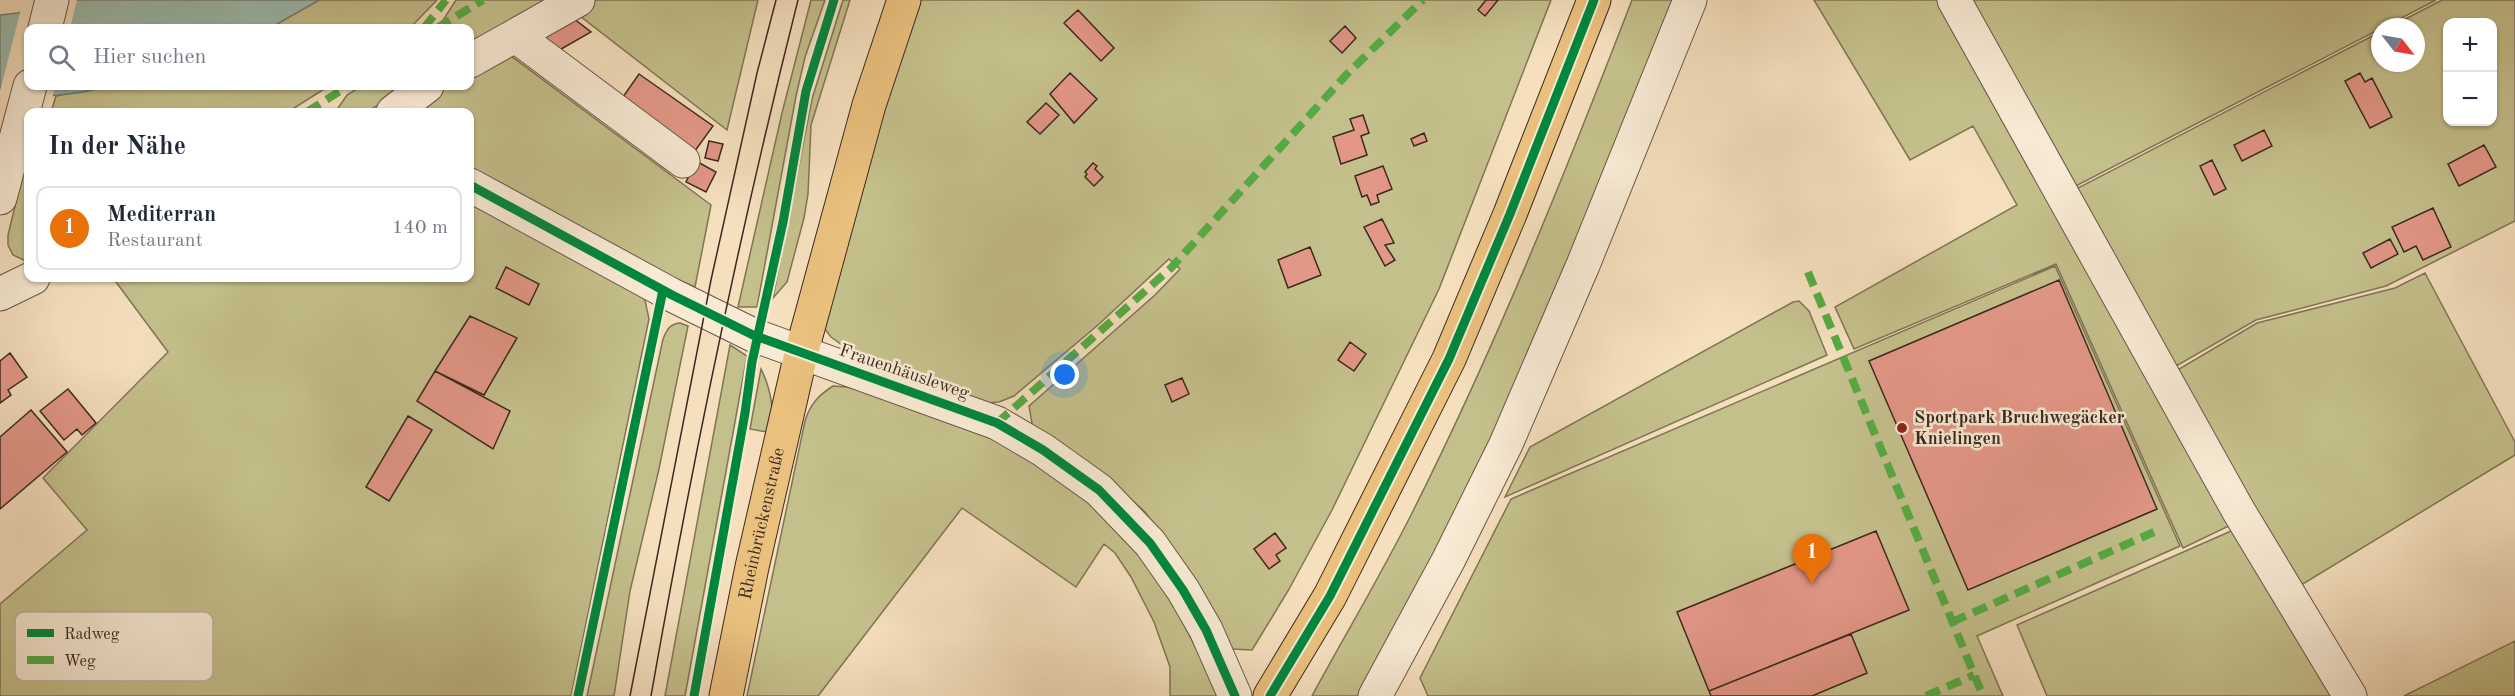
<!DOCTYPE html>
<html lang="de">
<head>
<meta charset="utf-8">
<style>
  body { margin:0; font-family:"Old Standard TT",serif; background:#f2f2f3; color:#1f2937 }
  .controls { position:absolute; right:18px; top:18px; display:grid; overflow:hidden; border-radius:12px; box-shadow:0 2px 4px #0004 }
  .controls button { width:54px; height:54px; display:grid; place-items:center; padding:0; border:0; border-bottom:2px solid #e0e1e3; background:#fff; color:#1f2937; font:30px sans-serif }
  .compass { position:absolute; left:2371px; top:18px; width:54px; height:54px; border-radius:50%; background:#fff; box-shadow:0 2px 4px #0004; rotate:121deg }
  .you { position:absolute; left:1065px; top:375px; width:21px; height:21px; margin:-15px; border:4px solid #fff; border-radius:50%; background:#1a73e8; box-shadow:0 0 0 9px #1a73e833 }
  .badge { display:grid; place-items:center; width:39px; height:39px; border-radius:50%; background:#8f2418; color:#fff; font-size:20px; font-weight:700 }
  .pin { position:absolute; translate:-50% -50px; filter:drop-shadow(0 2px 3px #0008) }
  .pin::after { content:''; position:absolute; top:32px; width:21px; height:18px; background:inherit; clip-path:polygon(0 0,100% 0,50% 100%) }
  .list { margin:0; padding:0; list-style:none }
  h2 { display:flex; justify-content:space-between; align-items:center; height:78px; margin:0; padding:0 24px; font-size:26px }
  h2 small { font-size:20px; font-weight:400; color:#747a83 }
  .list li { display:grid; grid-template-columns:39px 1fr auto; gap:18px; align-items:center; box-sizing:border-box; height:84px; margin:0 12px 12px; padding:0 12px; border:2px solid #e0e1e3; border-radius:12px }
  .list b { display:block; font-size:22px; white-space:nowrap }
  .list p { margin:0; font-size:20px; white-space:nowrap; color:#747a83 }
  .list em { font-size:20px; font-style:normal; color:#747a83 }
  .icon { flex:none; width:33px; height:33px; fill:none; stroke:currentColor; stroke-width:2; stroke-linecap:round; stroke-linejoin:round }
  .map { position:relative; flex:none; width:2515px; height:696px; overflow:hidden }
  .search { position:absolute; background:#fff; box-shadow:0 2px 4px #0004; left:24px; top:24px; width:450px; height:66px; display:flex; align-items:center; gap:15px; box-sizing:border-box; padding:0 21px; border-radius:12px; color:#747a83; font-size:22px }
  .panel { position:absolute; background:#fff; box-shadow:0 2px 4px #0004; left:24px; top:108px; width:450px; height:174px; border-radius:12px }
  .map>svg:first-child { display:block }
  .green { fill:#c4c08c; stroke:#807456; stroke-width:1.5; fill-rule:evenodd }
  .water { fill:#9cbdb0; stroke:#758276; stroke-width:1.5 }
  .pier { fill:#f5dfbd }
  .building { fill:#e39787; stroke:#3b291f; stroke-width:1.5 }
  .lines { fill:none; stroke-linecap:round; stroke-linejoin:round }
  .minor-casing { stroke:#6a5646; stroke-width:35 }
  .major-casing { stroke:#3b291f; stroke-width:35 }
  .highway-casing { stroke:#3b291f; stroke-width:35 }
  .minor { stroke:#f8ead4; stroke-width:33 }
  .major { stroke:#eac07e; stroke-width:33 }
  .highway { stroke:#eac07e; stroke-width:33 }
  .tram { stroke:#3b291f; stroke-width:1.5 }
  .quiet { stroke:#55ab43; stroke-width:8; stroke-dasharray:15 8; stroke-linecap:butt }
  .cycleway-casing { stroke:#f8ead4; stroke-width:13 }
  .cycleway { stroke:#00873e; stroke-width:9 }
  .poi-dot { fill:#8f2418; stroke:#f8ead4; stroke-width:2 }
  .labels { text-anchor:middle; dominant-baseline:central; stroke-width:5; stroke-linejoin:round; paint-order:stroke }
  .street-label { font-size:18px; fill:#3b291f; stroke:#f8ead4 }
  .poi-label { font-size:18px; font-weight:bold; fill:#3b291f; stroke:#f8ead4; text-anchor:start }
  .key { fill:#f8ead4; stroke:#bfb09e; stroke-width:1.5 }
  .key-label { font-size:16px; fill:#3b291f }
</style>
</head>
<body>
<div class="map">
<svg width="2515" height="696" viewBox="0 0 2515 696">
  <rect width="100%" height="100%" fill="#f5dfbd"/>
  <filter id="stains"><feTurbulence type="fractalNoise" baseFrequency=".00333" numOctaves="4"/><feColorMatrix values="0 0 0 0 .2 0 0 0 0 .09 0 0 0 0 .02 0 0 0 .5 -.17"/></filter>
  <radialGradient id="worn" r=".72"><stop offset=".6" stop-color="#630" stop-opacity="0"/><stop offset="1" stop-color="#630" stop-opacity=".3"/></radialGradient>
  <path class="green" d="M319,0H437L410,28H270Z
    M456,0H758L727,130L563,3L470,50V28H438Z
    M811,0H825L805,57L796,96L757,307H738L782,113Z
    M843,0H850L811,125L808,194L804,218L787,282L773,298L812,99Z
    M915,0H1551L1439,289L1332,510L1288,591L1252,650L1231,649L1187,567L1145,512L1101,472L1033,429L1029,406L1155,295L1180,269L1169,259L1098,325L1014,396L999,402L985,403L859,357L831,337L822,325Z
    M1632,0H1674L1528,361L1444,540L1359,696H1312C1345,635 1381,575 1412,513C1496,346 1565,174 1632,0Z
    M1814,0H1942L2235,523L2183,548L2056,264L1854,349L1835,307L2017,205L1973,126L1910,160Z
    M1966,0H2436L2072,188Z
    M2442,0H2515V221L2386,286L2256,320L2171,369L2074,190L2380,32V63H2416V27H2390ZM2448,22H2492V122H2448Z
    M507,53L711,205L695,287L650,268L470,172V112H407L423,100L449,86H470V74Z
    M110,86H329L288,112H51L56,96Z
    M361,86H412L366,112H340L338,108L347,95Z
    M25,165L28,166V262L13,255L8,245V235Z
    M470,200L636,290L645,300L649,319L571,696H0V604L87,530L43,478L168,352L113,278H470Z
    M2055,266L2180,546L1977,636L2003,696H1428L1420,678L1511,499Z
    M2425,273L2515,442V455L2293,590L2174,372L2257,323L2395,288Z
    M1799,301L1809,311L1827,355L1505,497L1530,447L1793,302Z
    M680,323L688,326L659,469L630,591L614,696H587L663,339C667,330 669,324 680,323Z
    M730,345L747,356L685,696H665Z
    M761,369C772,391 773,409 773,433L750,429Z
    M833,386L847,387L903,402L1015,448L1083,496L1137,548L1179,615L1203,662L1217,696H1170V667L1154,622L1131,577L1115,553L1104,544L1076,587L962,508L818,696H747L805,421C810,404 819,395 833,386Z
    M2238,528L2338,696H2047L2017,625Z
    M2515,641V696H2404Z"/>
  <path class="water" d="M62,0H319L270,28H28V86H110L83,92L0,102V15L18,13Z"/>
  <path class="pier" d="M51,0H77L70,28H28V86H55L52,99L0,105V91L21,9Z"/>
  <path class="building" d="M1486,0H1498L1485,16L1478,10Z
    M1078,10L1114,48L1101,61L1064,23Z
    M565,12L591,32L556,52L538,29Z
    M1345,26L1356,38L1342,53L1330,41Z
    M1070,73L1097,99L1074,123L1050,94Z
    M2360,73L2365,82L2372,78L2392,117L2370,128L2345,81Z
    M639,74L713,126L692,155L618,104Z
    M1046,103L1059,115L1040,134L1027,122Z
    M1363,115L1369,133L1361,136L1367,155L1341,164L1333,137L1354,130L1350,119Z
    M2264,130L2272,146L2242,161L2234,145Z
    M1424,133L1427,141L1414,146L1411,139Z
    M709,141L723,144L718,161L705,158Z
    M2484,145L2496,167L2459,186L2448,164Z
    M2212,160L2226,189L2214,195L2200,166Z
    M696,161L716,172L706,192L686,182Z
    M1093,163L1097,166L1095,169L1103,177L1094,186L1085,177L1087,174L1085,172Z
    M1383,166L1392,189L1377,195L1379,202L1371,205L1367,195L1362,197L1355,176Z
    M2433,208L2451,247L2423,260L2416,246L2404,252L2392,227Z
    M1382,219L1394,243L1385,245L1395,260L1385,266L1364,227Z
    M2390,239L2398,254L2371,268L2363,253Z
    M1310,247L1321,275L1288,288L1278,260Z
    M506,267L539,284L529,305L496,288Z
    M2059,280L2157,509L1968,590L1869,361Z
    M470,316L517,338L484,395L435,371Z
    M1350,342L1366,354L1354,371L1338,360Z
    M10,353L27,377L8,390L11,395L0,403V361Z
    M435,371L510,411L493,449L417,401Z
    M1182,378L1189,394L1172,402L1165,385Z
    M68,389L96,423L82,435L77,429L64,440L40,411Z
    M31,410L67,452L0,509V437Z
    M408,416L432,430L389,501L366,487Z
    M1876,531L1909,610L1709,691L1677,612Z
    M1275,533L1286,548L1276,555L1280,561L1269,569L1254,549Z
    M1851,634L1867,673L1812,696H1711L1709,691Z"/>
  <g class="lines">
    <defs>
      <path id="minor" d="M1954,0L2238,510L2350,696
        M45,28L52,0
        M511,38L578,0
        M470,61L511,38L521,40L683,161
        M393,112L427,86
        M470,185L672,295L753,335L997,423L1043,450L1099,490L1150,543L1183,590L1206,630L1235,696
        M0,198L30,86
        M0,294L33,278
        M1375,696L1449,559L1506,444L1583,265L1690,0"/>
      <g id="major">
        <path id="s1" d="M726,696L752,567L801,354"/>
        <path d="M1270,696L1330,596L1449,359L1510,214L1594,0"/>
      </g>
      <path id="highway" d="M801,354L869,105L904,0"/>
    </defs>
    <use href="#minor" class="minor-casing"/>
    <use href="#major" class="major-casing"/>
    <use href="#highway" class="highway-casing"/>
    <use href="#minor" class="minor"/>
    <use href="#major" class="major"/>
    <use href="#highway" class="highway"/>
    <path class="tram" d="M630,696L711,280L757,73L776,0
      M651,696C692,463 740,230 798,0"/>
    <path class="quiet" d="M424,28L446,0
      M437,28L483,0
      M307,112L348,86
      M1808,272L1983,696
      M997,423L1171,268L1347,74L1423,0
      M1952,622L2154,532
      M1926,696L1974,675"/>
    <defs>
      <path id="cycleway" d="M470,185L672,295L753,335L997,423L1043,450L1099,490L1150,543L1183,590L1206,630L1235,696
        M578,696L663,290
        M694,696L745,413L752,362L783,222L806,91L834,0
        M1270,696L1330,596L1449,359L1510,214L1594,0"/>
    </defs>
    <use href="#cycleway" class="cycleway-casing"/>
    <use href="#cycleway" class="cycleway"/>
  </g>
  <circle class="poi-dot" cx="1902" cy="428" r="6"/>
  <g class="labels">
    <g class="street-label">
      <text transform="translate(904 372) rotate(19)">Frauenhäusleweg</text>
      <text stroke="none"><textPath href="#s1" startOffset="176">Rheinbrückenstraße</textPath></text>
    </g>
    <g class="poi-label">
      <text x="1914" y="418">Sportpark Bruchwegäcker<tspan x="1914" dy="21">Knielingen</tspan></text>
    </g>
  </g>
  <rect x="15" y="612" width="198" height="69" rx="9" class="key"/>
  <rect x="27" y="629" width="27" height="8" fill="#00873e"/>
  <rect x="27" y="656" width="27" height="8" fill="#55ab43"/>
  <g class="key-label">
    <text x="64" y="639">Radweg</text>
    <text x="64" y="666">Weg</text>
  </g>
  <rect width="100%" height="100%" filter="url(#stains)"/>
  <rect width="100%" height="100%" fill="url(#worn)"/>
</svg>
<div class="controls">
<button>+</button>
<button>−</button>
</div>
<svg class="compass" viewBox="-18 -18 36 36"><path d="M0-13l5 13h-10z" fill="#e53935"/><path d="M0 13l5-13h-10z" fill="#747a83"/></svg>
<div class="you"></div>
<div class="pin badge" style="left:1812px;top:584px;background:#e8710a">1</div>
<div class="search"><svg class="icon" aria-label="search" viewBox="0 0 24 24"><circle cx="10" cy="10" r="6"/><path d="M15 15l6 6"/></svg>Hier suchen</div>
<section class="panel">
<h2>In der Nähe<small></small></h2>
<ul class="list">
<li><span class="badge" style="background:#e8710a">1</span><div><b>Mediterran</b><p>Restaurant</p></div><em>140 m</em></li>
</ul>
</section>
</div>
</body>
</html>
